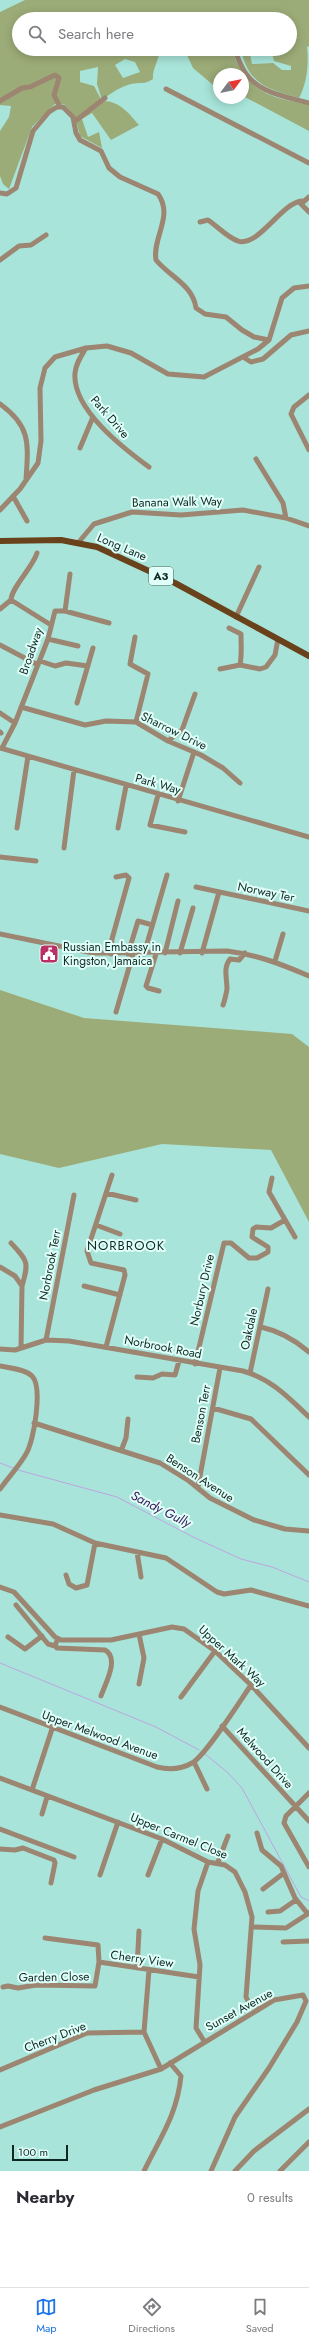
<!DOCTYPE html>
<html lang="en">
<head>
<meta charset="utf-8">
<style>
  body { margin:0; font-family:Jost,sans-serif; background:#f7f7f7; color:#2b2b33 }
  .compass { position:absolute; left:213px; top:68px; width:36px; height:36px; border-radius:50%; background:#fff; box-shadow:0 2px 10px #0003; rotate:58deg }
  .scale { position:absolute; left:12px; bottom:10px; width:56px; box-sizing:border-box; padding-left:4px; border:2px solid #102824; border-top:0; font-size:11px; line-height:14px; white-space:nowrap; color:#102824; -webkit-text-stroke:3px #e1fff9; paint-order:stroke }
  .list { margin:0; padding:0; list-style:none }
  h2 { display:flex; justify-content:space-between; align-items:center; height:52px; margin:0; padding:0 16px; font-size:17px }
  h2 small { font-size:13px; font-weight:400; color:#7c7c81 }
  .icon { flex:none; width:22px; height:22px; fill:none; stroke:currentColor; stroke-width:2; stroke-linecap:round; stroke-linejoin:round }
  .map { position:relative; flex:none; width:309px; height:2171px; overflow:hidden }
  .search { position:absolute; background:#fff; box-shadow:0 2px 10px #0003; left:12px; right:12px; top:12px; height:44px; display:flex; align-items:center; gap:10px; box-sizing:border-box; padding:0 14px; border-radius:22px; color:#7c7c81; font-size:15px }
  .sheet { height:116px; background:#fff }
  nav { display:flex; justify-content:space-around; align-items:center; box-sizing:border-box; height:56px; border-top:1px solid #e1e1e2; background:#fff; font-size:11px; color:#7c7c81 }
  nav a { display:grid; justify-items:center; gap:2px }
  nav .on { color:#1a73e8 }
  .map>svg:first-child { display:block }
  .green { fill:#9cac78; fill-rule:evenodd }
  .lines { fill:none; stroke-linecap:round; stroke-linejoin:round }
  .stream { stroke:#bda5e2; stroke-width:1 }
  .minor { stroke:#9c8571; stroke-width:5 }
  .major { stroke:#69421b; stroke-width:6 }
  .labels { text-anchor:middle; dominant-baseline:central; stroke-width:4; stroke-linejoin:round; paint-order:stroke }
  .shield { fill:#e1fff9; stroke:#4f6864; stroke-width:1 }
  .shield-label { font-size:11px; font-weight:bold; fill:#102824 }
  .street-label { font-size:12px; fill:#102824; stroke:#e1fff9 }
  .poi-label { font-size:12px; fill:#102824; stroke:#e1fff9; text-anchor:start }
  .neighbourhood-label { font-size:13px; letter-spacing:1px; fill:#102824; stroke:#e1fff9 }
  .water-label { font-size:13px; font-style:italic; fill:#38145b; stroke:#e1fff9 }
</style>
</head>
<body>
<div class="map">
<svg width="309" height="2171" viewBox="0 0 309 2171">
  <rect width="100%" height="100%" fill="#a8e4d9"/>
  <path class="green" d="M25,0H309V46L307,47C309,63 307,83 299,98C269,89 248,85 241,49H249L252,64L273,63L282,70H291V66L274,61L271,49H290V19H19V49H160C159,61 152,69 153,79C145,85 139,82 131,84C120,87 111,93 102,100L97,84L98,67L80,71V82L94,86L102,101C118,100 129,113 139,125L111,140L92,113L82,119L88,137L99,132L102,148L80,136L75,116L64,104H55L32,127L9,189L3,184L0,176V131L9,117L11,106L0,105V12ZM125,59L135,62L140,72L123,78L115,65Z
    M184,49H234L235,59L243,74H219V90L193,68Z
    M243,74C262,98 281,98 309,105V131L243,96Z
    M0,990L84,1018L292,1034L309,1047V1222L271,1150L162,1144L59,1168L0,1154Z"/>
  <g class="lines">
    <path class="stream" d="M0,1463L13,1468
      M18,1470L117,1497L193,1537L241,1559L272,1567L309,1582
      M0,1663L156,1727L199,1750
      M205,1754L227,1772L242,1788L301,1897L309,1901"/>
    <path class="minor" d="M236,49C236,56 239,61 242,67C255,93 283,96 309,103
      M166,89L309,163
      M0,101L22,88L30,87L55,75L59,78L54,95L60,107
      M74,122L105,98
      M0,193L7,194L16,188L33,131L49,112L57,107H63L73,117L76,133L80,140L101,151L109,168L120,177L158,194C174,216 152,238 156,260C170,277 193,285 196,308L205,314L226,317L242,330L254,337L269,340
      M309,197L301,204L309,212
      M200,222L208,220C217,226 228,238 238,241C258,248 282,202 302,201
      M0,260L19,246L31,245L46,235
      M86,348C81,356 76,363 75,373C72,409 123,448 149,467
      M243,357L251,362L263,359L291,335L309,331
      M309,395L294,407L291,414L309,450
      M0,404C32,427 28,445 26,480
      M80,448L93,417
      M256,459L283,503L286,518
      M13,496L27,521
      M0,510L20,489L38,463L41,441L40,388L45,368L55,357L86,348L107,346L131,353L168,374L204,377L258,349L269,340L282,298L294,288L309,286
      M78,543L94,524L132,512L181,515L243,510L286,518L309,526
      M11,600C11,588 33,567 37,553
      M11,600L51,625
      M0,609L11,600
      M65,611L70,574
      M236,617L259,567
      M229,628L241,634C241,645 242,654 240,665
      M135,637L130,664L148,674L136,722
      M48,639L78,646
      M0,645L38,665
      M40,661L55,666L66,663L88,666
      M220,669L240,665L260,669L266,667L275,655L278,639
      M77,703L93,648
      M21,707L85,725L106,721L136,722L168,741L201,755L223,768L240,783
      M0,713L15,723
      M0,732L1,733
      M168,741L182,730L195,694
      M0,748L309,837
      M2,748L15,723L48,639L55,611H65L109,623
      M158,795L150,825L185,832
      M178,801L194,752
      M17,828L28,756
      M118,828L126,786
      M64,848L74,770
      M0,857L36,861
      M196,887L309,911
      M0,934L93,953L227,951C258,955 281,964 309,976
      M165,953L178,901
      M180,953L193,908
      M202,953L219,892
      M111,954L112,939L129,878L126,875L116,877
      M128,954L138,921L149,924
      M144,954L167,875
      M156,954L146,986L148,988L159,991
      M275,961L283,934
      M223,1005C225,1000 226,994 227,989C227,978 223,968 230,959L239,960L245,953
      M116,1012L133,954
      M272,1178L269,1192L295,1237
      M106,1193L136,1200
      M96,1225L120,1234
      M11,1243C28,1261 29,1262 22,1286
      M0,1267L15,1276L22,1286L21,1348
      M84,1286L120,1295
      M261,1327C279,1331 294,1339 309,1352
      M46,1340L74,1195
      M106,1347L125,1275L124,1270L91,1263L87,1251L112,1175
      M0,1349L15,1350L46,1340L69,1341L243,1371C271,1379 288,1397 309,1417
      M195,1364L224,1243H231L249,1258H257L268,1252V1247L252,1237L253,1229L256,1227L271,1228L285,1220
      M0,1366C9,1368 25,1369 32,1376C43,1387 34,1441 26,1454C19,1466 9,1477 0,1489
      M250,1373L268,1289
      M137,1377L153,1378L162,1374L175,1375L179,1361
      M213,1408L251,1419L309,1475
      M34,1423L160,1463L189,1481L210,1498L254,1520L285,1529L309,1531
      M121,1451L126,1438L128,1419
      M198,1487L220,1368
      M0,1515L53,1524L95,1543L166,1558L217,1592L224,1594L251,1590L309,1606
      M137,1552L141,1577
      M66,1575L69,1584L76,1588L87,1585L95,1543
      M0,1587L14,1592L55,1637L61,1640H111L172,1627L184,1629L215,1651L251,1685L309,1748
      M16,1605L48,1644L55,1646
      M8,1637L25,1649L42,1636
      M58,1639L55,1645L57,1648L105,1650C120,1658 105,1684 101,1696
      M139,1684L144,1658L139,1634
      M181,1697L215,1651
      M0,1707L157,1767C169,1770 180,1770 192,1763C206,1755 240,1701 251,1685
      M222,1726L309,1821
      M194,1762L207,1789
      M0,1778L162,1839L208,1862L225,1865L235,1872L245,1892L252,1917L246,1997L249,2003L258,2008
      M32,1790L52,1729
      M309,1793L286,1816L284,1823L309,1867
      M42,1814L47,1797
      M0,1829L74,1857
      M257,1833L262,1850L281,1866L295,1898L307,1913
      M0,1849L15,1850L23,1848L54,1860L55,1863L51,1883
      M218,1862L228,1836
      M100,1875L118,1822
      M148,1875L162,1839
      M263,1889L284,1873
      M268,1912L280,1911L296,1900
      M252,1927L286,1928L309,1913
      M283,1942L309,1941
      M99,1962L199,1977
      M137,1968L139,1931
      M149,1970L144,2032L161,2069
      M3,1987L8,1986L18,1988L36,1985L95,1986L99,1962L98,1945L45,1938
      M204,2041L196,2028L200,1965L194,1929L198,1891L208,1862
      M0,2070L87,2033L144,2032
      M0,2127L94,2090L161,2069L274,2000L303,1995L306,2001L297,2022L269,2068L235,2117L211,2171
      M144,2171C160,2138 177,2115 181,2076L170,2063
      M235,2171L254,2151L309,2109
      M280,2171L309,2142"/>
    <path class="major" d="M0,541L61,540L97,547L175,583L309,656"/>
  </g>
  <defs>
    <symbol id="civic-square" viewBox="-11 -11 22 22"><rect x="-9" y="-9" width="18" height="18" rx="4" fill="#bb2f65" stroke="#e1fff9"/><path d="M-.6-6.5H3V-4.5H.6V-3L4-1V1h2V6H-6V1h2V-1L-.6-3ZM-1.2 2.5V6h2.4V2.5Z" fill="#fff"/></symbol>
  </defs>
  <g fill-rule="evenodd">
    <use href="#civic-square" x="38" y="943" width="22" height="22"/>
  </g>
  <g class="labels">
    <rect class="shield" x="149" y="567" width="24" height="18" rx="3"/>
    <g class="shield-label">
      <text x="161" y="576">A3</text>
    </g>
    <g class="street-label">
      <text transform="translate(110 417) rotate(49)">Park Drive</text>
      <text transform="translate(177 502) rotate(-1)">Banana Walk Way</text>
      <text transform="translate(122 547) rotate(23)">Long Lane</text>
      <text transform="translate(31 651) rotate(-71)">Broadway</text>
      <text transform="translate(174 731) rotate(26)">Sharrow Drive</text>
      <text transform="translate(158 784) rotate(16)">Park Way</text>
      <text transform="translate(266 892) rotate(12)">Norway Ter</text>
      <text transform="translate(50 1265) rotate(-79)">Norbrook Terr</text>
      <text transform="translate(202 1290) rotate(-77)">Norbury Drive</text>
      <text transform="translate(249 1329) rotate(-78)">Oakdale</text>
      <text transform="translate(163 1347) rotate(11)">Norbrook Road</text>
      <text transform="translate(201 1414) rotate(-79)">Benson Terr</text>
      <text transform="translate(200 1478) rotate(33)">Benson Avenue</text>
      <text transform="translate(232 1656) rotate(42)">Upper Mark Way</text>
      <text transform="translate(100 1735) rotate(20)">Upper Melwood Avenue</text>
      <text transform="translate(265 1758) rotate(48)">Melwood Drive</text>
      <text transform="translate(179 1836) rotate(22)">Upper Carmel Close</text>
      <text transform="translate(142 1959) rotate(8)">Cherry View</text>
      <text transform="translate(54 1977) rotate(-1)">Garden Close</text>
      <text transform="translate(239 2010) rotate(-29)">Sunset Avenue</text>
      <text transform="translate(55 2037) rotate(-21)">Cherry Drive</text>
    </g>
    <g class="poi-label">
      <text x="63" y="947">Russian Embassy in<tspan x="63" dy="14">Kingston, Jamaica</tspan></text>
    </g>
    <g class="neighbourhood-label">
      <text x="126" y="1245">NORBROOK</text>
    </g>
    <g class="water-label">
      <text transform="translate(161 1509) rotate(27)">Sandy Gully</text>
    </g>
  </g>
</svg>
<svg class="compass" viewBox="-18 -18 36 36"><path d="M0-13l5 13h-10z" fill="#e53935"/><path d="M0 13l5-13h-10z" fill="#7c7c81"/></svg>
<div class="scale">100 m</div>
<div class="search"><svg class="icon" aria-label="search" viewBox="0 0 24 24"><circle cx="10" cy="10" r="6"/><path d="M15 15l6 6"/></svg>Search here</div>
</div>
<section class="sheet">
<h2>Nearby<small>0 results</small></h2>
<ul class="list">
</ul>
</section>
<nav>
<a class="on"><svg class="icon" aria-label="map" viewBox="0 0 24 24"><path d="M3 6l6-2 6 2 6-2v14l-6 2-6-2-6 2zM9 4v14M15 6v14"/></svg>Map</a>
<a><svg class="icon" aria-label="directions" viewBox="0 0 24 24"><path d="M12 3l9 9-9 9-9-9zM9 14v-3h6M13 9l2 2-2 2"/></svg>Directions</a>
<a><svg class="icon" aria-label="saved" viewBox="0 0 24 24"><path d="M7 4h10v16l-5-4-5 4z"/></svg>Saved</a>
</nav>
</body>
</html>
